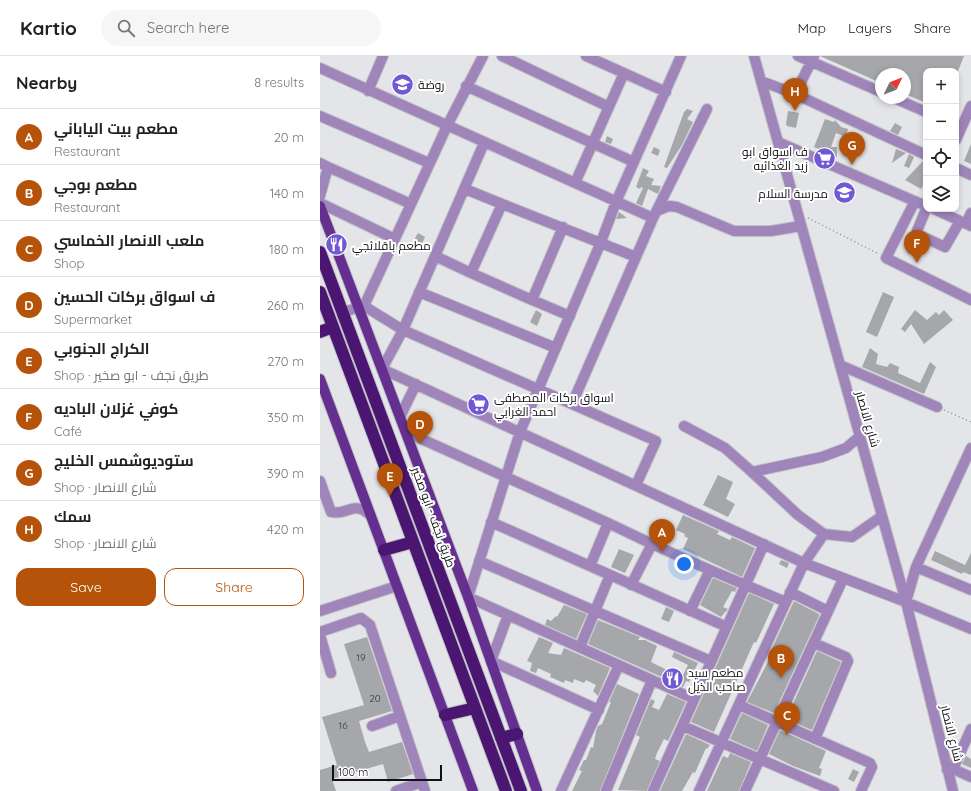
<!DOCTYPE html>
<html lang="en">
<head>
<meta charset="utf-8">
<style>
  body { margin:0; font-family:Quicksand,Cairo,sans-serif; background:#f6f6f6; color:#202124 }
  .controls { position:absolute; right:12px; top:12px; display:grid; overflow:hidden; border-radius:8px; box-shadow:0 2px 6px #0003 }
  .controls button { width:36px; height:36px; display:grid; place-items:center; padding:0; border:0; border-bottom:1px solid #e0e0e0; background:#fff; color:#202124; font:20px sans-serif }
  .compass { position:absolute; left:555px; top:12px; width:36px; height:36px; border-radius:50%; background:#fff; box-shadow:0 2px 6px #0003; rotate:47deg }
  .scale { position:absolute; left:12px; bottom:10px; width:110px; box-sizing:border-box; padding-left:4px; border:2px solid #101112; border-top:0; font-size:11px; line-height:14px; white-space:nowrap; color:#101112; -webkit-text-stroke:3px #fff; paint-order:stroke }
  .you { position:absolute; left:364px; top:508px; width:14px; height:14px; margin:-10px; border:3px solid #fff; border-radius:50%; background:#1a73e8; box-shadow:0 0 0 6px #1a73e833 }
  .badge { display:grid; place-items:center; width:26px; height:26px; border-radius:50%; background:#b45309; color:#fff; font-size:13px; font-weight:700 }
  .pin { position:absolute; translate:-50% -33px; filter:drop-shadow(0 1px 2px #0008) }
  .pin::after { content:''; position:absolute; top:21px; width:14px; height:12px; background:inherit; clip-path:polygon(0 0,100% 0,50% 100%) }
  .list { margin:0; padding:0; list-style:none }
  h2 { display:flex; justify-content:space-between; align-items:center; height:52px; margin:0; padding:0 16px; font-size:17px }
  h2 small { font-size:13px; font-weight:400; color:#757577 }
  .list li { display:grid; grid-template-columns:26px 1fr auto; gap:12px; align-items:center; box-sizing:border-box; height:56px; padding:0 16px; border-top:1px solid #e0e0e0 }
  .list b { display:block; font-size:15px; white-space:nowrap }
  .list p { margin:0; font-size:13px; white-space:nowrap; color:#757577 }
  .list em { font-size:13px; font-style:normal; color:#757577 }
  .actions { display:flex; gap:8px; padding:12px 16px }
  .actions a { flex:1; padding:9px 0; border:1px solid #b45309; border-radius:12px; text-align:center; font-size:14px; color:#b45309 }
  .actions .main { background:#b45309; color:#fff }
  .icon { flex:none; width:22px; height:22px; fill:none; stroke:currentColor; stroke-width:2; stroke-linecap:round; stroke-linejoin:round }
  .map { position:relative; flex:none; width:651px; height:735px; overflow:hidden }
  header { display:flex; align-items:center; gap:24px; box-sizing:border-box; height:56px; padding:0 20px; background:#fff; border-bottom:1px solid #e0e0e0 }
  header strong { font-size:19px }
  nav { display:flex; gap:22px; margin-inline-start:auto; font-size:14px }
  .search { width:280px; height:36px; background:#f6f6f6; display:flex; align-items:center; gap:10px; box-sizing:border-box; padding:0 14px; border-radius:22px; color:#757577; font-size:15px }
  main { display:flex }
  aside { flex:1; background:#fff }
  .map>svg:first-child { display:block }
  .building { fill:#a6a7aa }
  .lines { fill:none; stroke-linecap:round; stroke-linejoin:round }
  .minor-casing { stroke:#c2c3c7; stroke-width:12 }
  .major-casing { stroke:#c2c3c7; stroke-width:12 }
  .highway-casing { stroke:#c2c3c7; stroke-width:14 }
  .path { stroke:#8e8f91; stroke-width:1.5; stroke-dasharray:1 3; stroke-linecap:butt }
  .minor { stroke:#9f85ba; stroke-width:10 }
  .major { stroke:#652f90; stroke-width:10 }
  .highway { stroke:#4b1671; stroke-width:12 }
  .labels { text-anchor:middle; dominant-baseline:central; stroke-width:4; stroke-linejoin:round; paint-order:stroke }
  .number-label { font-size:10px; fill:#363638 }
  .poi-label { font-size:12px; fill:#101112; stroke:#fff; text-anchor:start }
  .street-label { font-size:12px; fill:#101112; stroke:#fff }
</style>
</head>
<body>
<header>
<strong>Kartio</strong>
<div class="search"><svg class="icon" aria-label="search" viewBox="0 0 24 24"><circle cx="10" cy="10" r="6"/><path d="M15 15l6 6"/></svg>Search here</div>
<nav><a>Map</a><a>Layers</a><a>Share</a></nav>
</header>
<main>
<aside>
<h2>Nearby<small>8 results</small></h2>
<ul class="list">
<li><span class="badge">A</span><div><b>مطعم بيت الياباني</b><p>Restaurant</p></div><em>20 m</em></li>
<li><span class="badge">B</span><div><b>مطعم بوجي</b><p>Restaurant</p></div><em>140 m</em></li>
<li><span class="badge">C</span><div><b>ملعب الانصار الخماسي</b><p>Shop</p></div><em>180 m</em></li>
<li><span class="badge">D</span><div><b>ف اسواق بركات الحسين</b><p>Supermarket</p></div><em>260 m</em></li>
<li><span class="badge">E</span><div><b>الكراج الجنوبي</b><p>Shop · طريق نجف - ابو صخير</p></div><em>270 m</em></li>
<li><span class="badge">F</span><div><b>كوفي غزلان الباديه</b><p>Café</p></div><em>350 m</em></li>
<li><span class="badge">G</span><div><b>ستوديوشمس الخليج</b><p>Shop · شارع الانصار</p></div><em>390 m</em></li>
<li><span class="badge">H</span><div><b>سمك</b><p>Shop · شارع الانصار</p></div><em>420 m</em></li>
</ul>
<div class="actions"><a class="main">Save</a><a>Share</a></div>
</aside>
<div class="map">
<svg width="651" height="735" viewBox="0 0 651 735">
  <rect width="100%" height="100%" fill="#e4e5e9"/>
  <path class="building" d="M500,0H644L638,15H606V47L585,38V18H561V27Z
    M367,53L373,55L367,63L373,66L362,89L347,112L344,111L364,56Z
    M468,55L479,57L476,72L467,70L466,68Z
    M505,63L514,66L515,64L521,71L528,73L526,81L516,77L511,91H517V101L494,91Z
    M575,67L582,71L578,79L570,75Z
    M287,80L293,83L291,88L285,86Z
    M651,88V108L644,105Z
    M334,91L340,94L338,100L331,97Z
    M576,93L586,97L572,107Z
    M589,98L594,101L589,112L584,110Z
    M603,105H606V124L601,133L585,124Z
    M323,112L329,115L326,120L334,123L331,129L341,130L338,138L328,133L322,150L316,147L323,132L321,131L320,133L316,131Z
    M299,156L307,162L296,163Z
    M98,177L105,181L101,190L93,186Z
    M563,236L574,241L557,281L546,276Z
    M216,254L222,258L217,270L210,266Z
    M595,254L607,264L616,256L619,259L624,254L633,264L604,288L591,268L585,276L581,273Z
    M550,292L558,298L556,308L567,311L570,307L579,311L578,317L600,327L610,306L616,311L604,338L542,311Z
    M398,419L413,426L406,443L415,448L408,461L383,449Z
    M363,459L399,475L397,478L410,484L412,481L435,492L422,521L363,493L368,482L364,480L365,478L356,474Z
    M299,493L314,499L305,517L291,511Z
    M615,495L645,509L651,497V519L643,516L642,518L611,504Z
    M461,504L469,507L467,512L459,508Z
    M393,522L417,532L415,536L412,535L403,551L408,553L401,561L380,549Z
    M429,537L454,548L436,587L434,586L394,676L371,666Z
    M474,545L499,558V560L454,657L427,646L450,602L448,601Z
    M244,549L267,558L256,583L225,569L227,563L231,565L236,560L237,561Z
    M346,551L354,555L349,566L341,563Z
    M278,564L320,581L318,584H325L337,590L331,606L347,614L344,622L268,588Z
    M47,581L72,655L39,665L45,686L49,696L82,686L93,718L68,726L63,708L12,723L16,735H0V714L17,709L2,661L44,649L24,588Z
    M219,581L233,587L228,597L241,599L244,592L290,612L278,640L273,635L276,629L266,624L264,627L254,623L253,627L245,624L244,627L230,621L231,618L218,612L216,617L210,615L212,607L207,605Z
    M497,595L521,606L492,674L466,663Z
    M354,596L378,607L369,626L366,625L363,631L353,626L356,621L360,623L362,621L368,609L352,601Z
    M297,628L319,638L280,735H252L262,715L259,714L264,704H266L271,691L273,692L276,675L278,670L282,668L291,646H289Z
    M347,638L366,646L348,685L344,683L337,697L335,703L340,705L327,735L298,734L320,681L316,679L331,643L335,645L332,651L339,654Z
    M422,657L448,669L437,695L410,683Z
    M460,674L506,695L499,712L502,713L500,720L473,710L449,698Z
    M366,678L390,689L387,693L386,692L375,717L373,716L362,735H340Z
    M410,697L431,706L419,735H387L403,700L408,702Z
    M646,700L651,703V712L642,708Z
    M533,713L539,716L534,726L528,723Z"/>
  <g class="lines">
    <defs>
      <path id="minor" d="M182,0L289,51
        M266,0L346,36
        M361,0L296,146L281,186L200,376L148,541L374,643
        M434,0L586,546L633,735
        M478,0L561,36
        M0,12L333,162
        M441,25L475,38L606,99
        M146,30L314,106
        M48,35L63,0
        M475,38L494,0
        M574,42L606,56
        M0,60L109,107
        M636,84L651,50
        M458,86L606,150
        M164,87L83,274L62,313L484,507L586,546L651,573
        M0,107L8,111L0,140
        M8,111L91,148
        M636,112L651,119
        M255,127L304,17
        M145,133L182,148
        M595,145L566,202L651,244
        M0,147L75,183
        M606,153L597,175L599,179L625,191L640,165
        M614,153L651,170
        M337,155L349,150L357,151L414,175H451L481,170
        M646,167L651,157
        M243,171L212,244L151,217L182,148L316,201
        M115,200L151,217
        M99,236L236,292
        M212,244L250,260
        M44,250L83,274L336,385L316,429
        M23,256L44,250L127,70L163,0
        M520,309L617,351
        M252,348L333,162L387,53
        M80,361L96,328
        M364,370L405,392L432,416L502,401L526,392L540,380
        M86,376L288,467L332,488
        M432,416L478,459L504,478L532,481L562,460
        M0,425L11,456C28,460 33,443 51,460
        M171,466L407,571
        M159,505L391,605
        M270,510L288,467
        M596,511L651,534
        M390,514L466,546
        M311,529L332,488L390,514L370,555
        M470,536L508,555
        M586,546L596,511L651,392
        M0,555L77,530
        M188,559L171,605L279,654
        M0,576L41,562L50,569L105,735
        M0,579L11,617
        M494,587L526,601L528,605L495,683
        M260,591L290,519
        M419,649L550,707L552,711L541,735
        M52,670L80,660
        M363,670L514,735
        M633,713L651,721
        M627,714L633,713L651,673
        M76,735L102,726
        M241,735L299,609
        M286,735L332,624
        M333,735L444,488
        M379,735L484,507L504,478
        M425,735L523,523"/>
      <path id="major" d="M0,150L148,541L217,735
        M0,323L153,735"/>
      <path id="highway" d="M0,196L201,735
        M0,236L186,735
        M0,276L13,271
        M64,494L93,486
        M125,659L155,652
        M181,682L197,678"/>
    </defs>
    <use href="#minor" class="minor-casing"/>
    <use href="#major" class="major-casing"/>
    <use href="#highway" class="highway-casing"/>
    <path class="path" d="M488,162L559,198
      M624,354L651,366"/>
    <use href="#minor" class="minor"/>
    <use href="#major" class="major"/>
    <use href="#highway" class="highway"/>
  </g>
  <defs>
    <symbol id="school-disc" viewBox="-11 -11 22 22"><circle r="9.5" fill="#7159d3" stroke="#fff"/><path d="M0-5L7-2L0 1L-7-2ZM-4 1L0 2.5L4 1V4Q0 6-4 4Z" fill="#fff"/></symbol>
    <symbol id="supermarket-disc" viewBox="-11 -11 22 22"><circle r="9.5" fill="#7159d3" stroke="#fff"/><path d="M-6-5.5h2.5l.6 2H6L4.5 2H-2.5L-4.4-4H-6ZM-1.5 3.2a1.3 1.3 0 1 0 .1 0ZM3 3.2a1.3 1.3 0 1 0 .1 0Z" fill="#fff"/></symbol>
    <symbol id="restaurant-disc" viewBox="-11 -11 22 22"><circle r="9.5" fill="#7159d3" stroke="#fff"/><path d="M-5-6h1v4h1v-4h1v4h1v-4h1v5L-1.5 .5V6h-2V.5L-5-1ZM5-6V6H3V1.5H1.5Q1.5-4 5-6Z" fill="#fff"/></symbol>
  </defs>
  <g fill-rule="evenodd">
    <use href="#school-disc" x="70" y="16" width="25" height="25"/>
    <use href="#supermarket-disc" x="492" y="90" width="25" height="25"/>
    <use href="#school-disc" x="512" y="124" width="25" height="25"/>
    <use href="#restaurant-disc" x="4" y="176" width="25" height="25"/>
    <use href="#supermarket-disc" x="146" y="336" width="25" height="25"/>
    <use href="#restaurant-disc" x="340" y="610" width="25" height="25"/>
  </g>
  <g class="labels">
    <g class="number-label">
      <text x="41" y="601">19</text>
      <text x="55" y="642">20</text>
      <text x="23" y="669">16</text>
    </g>
    <g class="poi-label">
      <text x="98" y="28">روضة</text>
      <text x="488" y="95" text-anchor="end">ف اسواق ابو<tspan x="488" dy="14">زيد الغذائيه</tspan></text>
      <text x="508" y="137" text-anchor="end">مدرسة السلام</text>
      <text x="32" y="189">مطعم باقلائجي</text>
      <text x="174" y="341">اسواق بركات المصطفى<tspan x="174" dy="14">احمد الغرابي</tspan></text>
      <text x="368" y="616">مطعم سيد<tspan x="368" dy="14">صاحب الذيل</tspan></text>
    </g>
    <g class="street-label">
      <text transform="translate(548 363) rotate(74)">شارع الانصار</text>
      <text transform="translate(114 461) rotate(70)">طريق نجف - ابو صخير</text>
      <text transform="translate(632 677) rotate(76)">شارع الانصار</text>
    </g>
  </g>
</svg>
<div class="controls">
<button>+</button>
<button>−</button>
<button><svg class="icon" aria-label="locate" viewBox="0 0 24 24"><circle cx="12" cy="12" r="6"/><path d="M12 2v4M12 18v4M2 12h4M18 12h4"/></svg></button>
<button><svg class="icon" aria-label="layers" viewBox="0 0 24 24"><path d="M12 4l9 5-9 5-9-5zM3 14l9 5 9-5"/></svg></button>
</div>
<svg class="compass" viewBox="-18 -18 36 36"><path d="M0-13l5 13h-10z" fill="#e53935"/><path d="M0 13l5-13h-10z" fill="#757577"/></svg>
<div class="scale">100 m</div>
<div class="you"></div>
<div class="pin badge" style="left:342px;top:496px">A</div>
<div class="pin badge" style="left:461px;top:622px">B</div>
<div class="pin badge" style="left:467px;top:679px">C</div>
<div class="pin badge" style="left:100px;top:388px">D</div>
<div class="pin badge" style="left:70px;top:440px">E</div>
<div class="pin badge" style="left:597px;top:207px">F</div>
<div class="pin badge" style="left:532px;top:109px">G</div>
<div class="pin badge" style="left:475px;top:55px">H</div>
</div>
</main>
</body>
</html>
